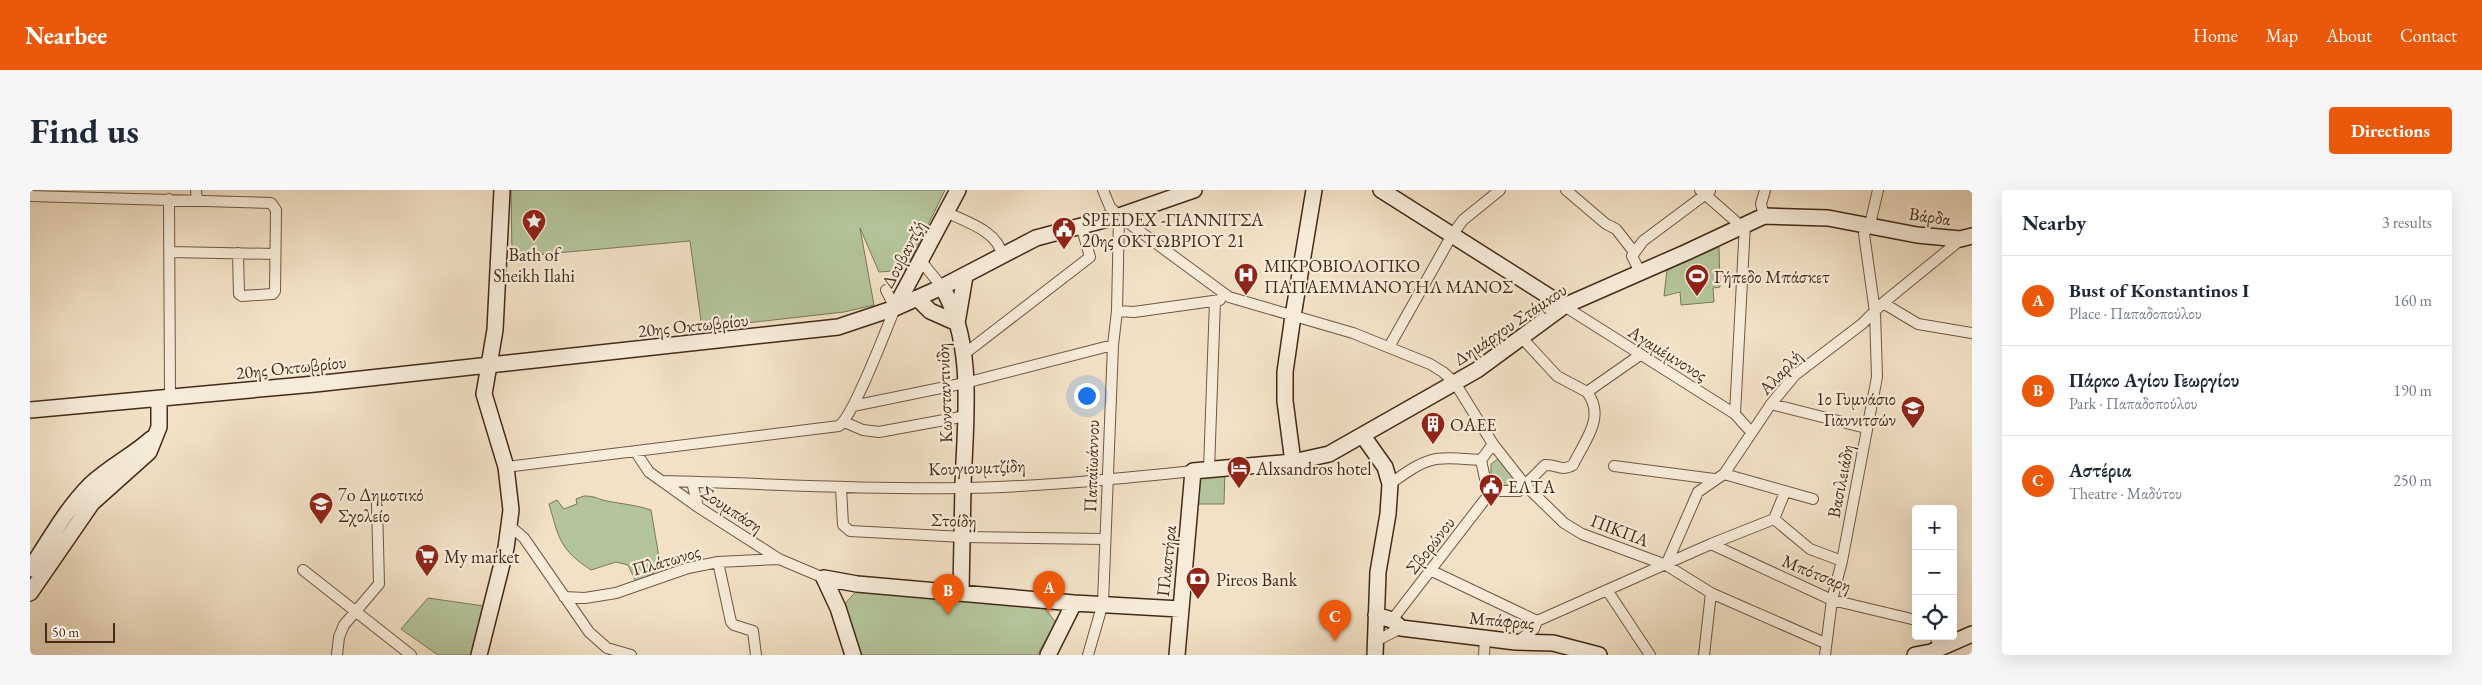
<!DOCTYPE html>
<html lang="en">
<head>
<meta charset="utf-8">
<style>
  body { margin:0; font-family:"EB Garamond",serif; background:#f6f6f7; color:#1f2937 }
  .controls { position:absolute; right:15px; bottom:15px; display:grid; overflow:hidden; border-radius:5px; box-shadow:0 5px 20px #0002 }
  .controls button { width:45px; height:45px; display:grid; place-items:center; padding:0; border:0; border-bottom:1px solid #e0e1e3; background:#fff; color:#1f2937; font:25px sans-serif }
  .scale { position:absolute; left:15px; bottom:12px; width:70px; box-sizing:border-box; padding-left:5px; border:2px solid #442a17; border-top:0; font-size:14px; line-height:18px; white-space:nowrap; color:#442a17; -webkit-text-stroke:4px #f7ecda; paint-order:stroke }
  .you { position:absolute; left:1056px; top:205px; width:18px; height:18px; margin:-12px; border:4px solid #fff; border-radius:50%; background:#1a73e8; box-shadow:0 0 0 8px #1a73e833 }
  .badge { display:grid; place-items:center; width:32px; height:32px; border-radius:50%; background:#ea580c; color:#fff; font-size:16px; font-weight:700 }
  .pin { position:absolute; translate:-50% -41px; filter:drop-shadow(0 1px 2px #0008) }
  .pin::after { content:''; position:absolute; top:26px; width:18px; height:15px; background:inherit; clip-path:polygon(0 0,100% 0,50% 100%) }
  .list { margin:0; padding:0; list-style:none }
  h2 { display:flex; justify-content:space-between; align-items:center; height:65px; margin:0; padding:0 20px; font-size:21px }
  h2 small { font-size:16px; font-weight:400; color:#747a83 }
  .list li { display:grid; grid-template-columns:32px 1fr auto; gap:15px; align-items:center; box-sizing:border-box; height:90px; padding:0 20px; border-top:1px solid #e0e1e3 }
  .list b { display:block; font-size:19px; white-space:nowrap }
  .list p { margin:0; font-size:16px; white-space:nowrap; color:#747a83 }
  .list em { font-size:16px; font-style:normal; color:#747a83 }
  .icon { flex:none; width:28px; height:28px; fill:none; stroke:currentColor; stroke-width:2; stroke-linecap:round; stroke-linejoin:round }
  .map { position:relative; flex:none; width:1942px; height:465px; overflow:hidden; border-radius:5px }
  header { display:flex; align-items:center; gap:30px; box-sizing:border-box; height:70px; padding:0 25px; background:#ea580c; color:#fff }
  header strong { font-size:24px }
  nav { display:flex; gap:28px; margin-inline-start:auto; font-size:18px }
  .intro { display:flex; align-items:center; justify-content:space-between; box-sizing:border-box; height:120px; padding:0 30px }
  h1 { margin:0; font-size:35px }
  .button { padding:12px 22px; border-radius:5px; background:#ea580c; color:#fff; font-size:18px; font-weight:700 }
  main { display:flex; gap:30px; padding:0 30px }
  aside { flex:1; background:#fff; border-radius:5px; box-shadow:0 5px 20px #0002 }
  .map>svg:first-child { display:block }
  .green { fill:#b4c49a; stroke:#7c7758 }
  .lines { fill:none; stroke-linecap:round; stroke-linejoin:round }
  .street-casing { stroke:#705843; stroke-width:12 }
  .secondary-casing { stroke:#442a17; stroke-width:18 }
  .street { stroke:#f7ecda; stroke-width:10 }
  .secondary { stroke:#f7ecda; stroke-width:15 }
  .labels { text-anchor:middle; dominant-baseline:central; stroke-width:4.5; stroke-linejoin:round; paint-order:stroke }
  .street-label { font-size:18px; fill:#442a17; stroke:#f7ecda }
  .poi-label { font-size:18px; fill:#442a17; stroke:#f7ecda; text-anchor:start }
</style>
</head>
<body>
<header>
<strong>Nearbee</strong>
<nav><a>Home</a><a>Map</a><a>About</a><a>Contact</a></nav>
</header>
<div class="intro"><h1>Find us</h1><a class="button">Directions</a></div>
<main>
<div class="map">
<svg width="1942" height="465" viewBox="0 0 1942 465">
  <rect width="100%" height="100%" fill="#f2e1c6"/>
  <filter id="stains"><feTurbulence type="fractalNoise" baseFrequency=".004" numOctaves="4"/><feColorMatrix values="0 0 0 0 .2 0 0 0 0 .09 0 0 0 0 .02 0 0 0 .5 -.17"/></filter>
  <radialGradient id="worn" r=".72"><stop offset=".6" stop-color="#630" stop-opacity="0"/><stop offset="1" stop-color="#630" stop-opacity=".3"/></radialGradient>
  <path class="green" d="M481,0H915L876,80L849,82L830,38L844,115L814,122L672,138L660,51L482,67Z
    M1689,57L1690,97L1683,98L1684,112L1651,115L1650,102L1634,106L1637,80Z
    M1468,269L1488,294L1481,297L1467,294L1461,287V274Z
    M1166,279H1195L1194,314H1165Z
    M554,306C566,306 567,309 577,311C592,314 606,315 621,320L631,379L606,392L598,375L586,372L561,380C529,359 529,348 519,314L527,310L534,319L547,314L546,309Z
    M831,396L1011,413L1026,433L1007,465H831L812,417Z
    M398,408L454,416L443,465H408L371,439Z"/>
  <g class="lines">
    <defs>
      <path id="street" d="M166,0L167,10
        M1073,0L1080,17L1089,26L1199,107L1323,143L1400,174L1413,182L1425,193L1463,254L1496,296L1534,333L1552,344L1636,375L1681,403L1795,453
        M1536,0L1576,34L1586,39L1604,62
        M1670,0L1711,36L1715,34L1705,224
        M0,6L241,13L246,20L245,101L243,104L212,106L209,104L208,63
        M139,9L140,207
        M916,22C936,32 968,41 972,65
        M1734,26L1731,14L1735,0
        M140,62L245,64
        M891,71L912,97
        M1610,82L1602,66L1613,51L1680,1
        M1853,113L1888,134L1942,143
        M1534,116L1705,224L1721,242
        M1087,121L1104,122L1190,110
        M1491,147L1527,186L1557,202
        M1359,157L1422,45L1433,30L1470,0
        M933,165L1060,67L1051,35
        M1741,214L1836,238
        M823,216L935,193L1083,155
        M814,232L833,240L849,242L936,226
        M1463,254L1451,270L1455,289L1459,296L1467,301H1489L1515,275C1526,274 1532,282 1543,275C1555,250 1576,227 1557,202L1610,165
        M605,261L619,282L668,317L749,369L794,388
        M1584,276L1684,289
        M476,277L809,236C824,225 856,140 865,118L856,100
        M1179,279L1185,111
        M1694,284L1783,309
        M632,291C732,293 832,300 932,298C1009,297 1086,289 1163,281
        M662,292L668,317
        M1360,294C1400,265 1402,267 1451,270
        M811,298L813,335L820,341L933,347L1075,349
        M1744,329L1780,359L1812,371
        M480,336L494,348L559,442L577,458L601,465
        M1681,354L1802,410L1886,430
        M688,372L701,432L704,435L723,441L726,465
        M1636,375L1668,302L1694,284L1741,214L1765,185L1832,134L1853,113L1934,47
        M273,380L381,465
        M1402,381L1507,431
        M1577,400L1620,465
        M534,407L555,408L586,403L658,378L688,372L749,369
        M1362,430L1463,299
        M1905,446L1910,458
        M1346,451L1371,438
        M1487,452L1504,439L1507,431L1681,354L1744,329L1755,302
        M307,465L309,447L314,435L349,394L347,314
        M1058,465L1073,413L1083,155L1087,121L1089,26
        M1454,465L1455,449
        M1674,465L1681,403
        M1795,465L1802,410L1812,371L1847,187L1845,122L1834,44L1841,30L1848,0"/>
      <path id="secondary" d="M1351,0L1534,116
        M912,97C946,155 935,231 933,295C932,331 932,366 931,402
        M887,108L900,121L927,133L935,86
        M865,118L928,0
        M0,220L285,194L808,137L865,118L912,97L1006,48L1089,26L1164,0
        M1333,246L1355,277L1360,294L1358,324L1348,382L1345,465
        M1263,272L1255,211V182L1263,126L1284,0
        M0,379C19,351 36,319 60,295C79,277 102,266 121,249
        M794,388L827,394L1044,413L1150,419
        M794,388L808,418L823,465
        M0,403L62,313L119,262L129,237V209
        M1346,425L1362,430L1371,438L1486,452L1523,453L1569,465
        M449,465L476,358L481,320L476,277L454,204L465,140L472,0
        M1018,465L1044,413
        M1147,465L1163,281L1263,272L1299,264L1447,180L1534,116L1657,62L1734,26L1798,28L1887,45L1930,49L1942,46
        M1885,465L1901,462L1942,444"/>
    </defs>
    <use href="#street" class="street-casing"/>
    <use href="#secondary" class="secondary-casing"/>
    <use href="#street" class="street"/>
    <use href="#secondary" class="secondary"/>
  </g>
  <defs>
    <symbol id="sight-pin" viewBox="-11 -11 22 30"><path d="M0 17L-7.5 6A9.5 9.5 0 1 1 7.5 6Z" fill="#8f2418" stroke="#f7ecda"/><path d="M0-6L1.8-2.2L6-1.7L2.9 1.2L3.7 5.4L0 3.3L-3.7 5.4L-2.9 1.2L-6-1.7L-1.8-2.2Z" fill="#fff"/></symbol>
    <symbol id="civic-pin" viewBox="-11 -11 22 30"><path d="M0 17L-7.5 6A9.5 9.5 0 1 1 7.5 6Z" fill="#8f2418" stroke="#f7ecda"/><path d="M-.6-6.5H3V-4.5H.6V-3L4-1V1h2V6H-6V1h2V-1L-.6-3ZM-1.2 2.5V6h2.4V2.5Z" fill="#fff"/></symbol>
    <symbol id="hospital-pin" viewBox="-11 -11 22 30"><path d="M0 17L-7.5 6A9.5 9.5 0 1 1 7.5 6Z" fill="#8f2418" stroke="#f7ecda"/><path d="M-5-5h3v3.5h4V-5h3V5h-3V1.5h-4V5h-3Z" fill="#fff"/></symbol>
    <symbol id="stadium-pin" viewBox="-11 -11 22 30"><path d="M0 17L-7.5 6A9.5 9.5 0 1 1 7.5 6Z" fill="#8f2418" stroke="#f7ecda"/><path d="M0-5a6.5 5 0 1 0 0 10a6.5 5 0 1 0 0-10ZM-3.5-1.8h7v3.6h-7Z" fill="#fff"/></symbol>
    <symbol id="school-pin" viewBox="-11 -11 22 30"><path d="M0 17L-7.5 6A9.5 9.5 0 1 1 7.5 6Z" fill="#8f2418" stroke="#f7ecda"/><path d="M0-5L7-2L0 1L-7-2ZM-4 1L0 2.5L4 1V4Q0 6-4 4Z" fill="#fff"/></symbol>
    <symbol id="building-pin" viewBox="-11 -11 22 30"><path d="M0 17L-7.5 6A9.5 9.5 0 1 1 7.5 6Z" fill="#8f2418" stroke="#f7ecda"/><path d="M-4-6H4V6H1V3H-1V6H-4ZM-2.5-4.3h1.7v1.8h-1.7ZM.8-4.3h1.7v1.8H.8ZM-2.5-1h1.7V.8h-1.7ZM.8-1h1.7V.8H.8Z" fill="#fff"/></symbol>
    <symbol id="hotel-pin" viewBox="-11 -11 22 30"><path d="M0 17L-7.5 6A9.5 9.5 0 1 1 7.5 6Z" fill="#8f2418" stroke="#f7ecda"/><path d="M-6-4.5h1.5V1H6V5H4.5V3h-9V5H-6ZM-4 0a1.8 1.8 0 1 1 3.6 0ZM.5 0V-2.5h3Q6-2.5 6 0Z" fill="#fff"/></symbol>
    <symbol id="supermarket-pin" viewBox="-11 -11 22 30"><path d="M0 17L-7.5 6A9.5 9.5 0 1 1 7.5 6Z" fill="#8f2418" stroke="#f7ecda"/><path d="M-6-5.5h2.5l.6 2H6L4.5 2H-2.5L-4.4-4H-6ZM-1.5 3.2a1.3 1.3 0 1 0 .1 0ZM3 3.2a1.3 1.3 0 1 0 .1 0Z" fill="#fff"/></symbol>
    <symbol id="bank-pin" viewBox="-11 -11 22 30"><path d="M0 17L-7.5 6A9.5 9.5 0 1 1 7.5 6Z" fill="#8f2418" stroke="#f7ecda"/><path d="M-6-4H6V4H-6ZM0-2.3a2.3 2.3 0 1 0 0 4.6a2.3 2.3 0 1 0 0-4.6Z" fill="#fff"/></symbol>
  </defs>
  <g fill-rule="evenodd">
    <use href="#sight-pin" x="490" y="17" width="28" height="38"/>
    <use href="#civic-pin" x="1020" y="25" width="28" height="38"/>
    <use href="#hospital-pin" x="1202" y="71" width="28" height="38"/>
    <use href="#stadium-pin" x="1653" y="72" width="28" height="38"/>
    <use href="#school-pin" x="1869" y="204" width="28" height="38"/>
    <use href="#building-pin" x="1389" y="220" width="28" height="38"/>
    <use href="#hotel-pin" x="1195" y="264" width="28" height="38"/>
    <use href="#civic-pin" x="1447" y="282" width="28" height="38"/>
    <use href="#school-pin" x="277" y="300" width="28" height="38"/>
    <use href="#supermarket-pin" x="383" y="352" width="28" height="38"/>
    <use href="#bank-pin" x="1154" y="375" width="28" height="38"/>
  </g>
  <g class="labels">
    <g class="street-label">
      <text transform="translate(1900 26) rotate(8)">Βάρδα</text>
      <text transform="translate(873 64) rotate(-62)">Δουβαντζή</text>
      <text transform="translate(1480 134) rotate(-34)">Δημάρχου Στάμκου</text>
      <text transform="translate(663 135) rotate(-6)">20ης Οκτωβρίου</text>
      <text transform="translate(1638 163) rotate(32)">Αγαμέμνονος</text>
      <text transform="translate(261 177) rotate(-6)">20ης Οκτωβρίου</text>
      <text transform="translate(1750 182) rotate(-47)">Αλαρλή</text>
      <text transform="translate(914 203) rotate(-92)">Κωνσταντινίδη</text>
      <text transform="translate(1061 276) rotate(-88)">Παπαϊωάννου</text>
      <text transform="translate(947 277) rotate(-2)">Κουγιουμτζίδη</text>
      <text transform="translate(1810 291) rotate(-79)">Βασιλειάδη</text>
      <text transform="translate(702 319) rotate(33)">Σουμπάση</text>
      <text transform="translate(924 330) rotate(2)">Στοίδη</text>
      <text transform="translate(1590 340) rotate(21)">ΠΙΚΠΑ</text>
      <text transform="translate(1400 355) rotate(-52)">Σβορώνου</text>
      <text transform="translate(636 370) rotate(-16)">Πλάτωνος</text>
      <text transform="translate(1136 371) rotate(-84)">Πλαστήρα</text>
      <text transform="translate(1787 383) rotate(22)">Μπότσαρη</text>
      <text transform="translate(1472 430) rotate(5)">Μπάφρας</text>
    </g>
    <g class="poi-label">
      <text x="1052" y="29">SPEEDEX -ΓΙΑΝΝΙΤΣΑ<tspan x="1052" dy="21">20ης ΟΚΤΩΒΡΙΟΥ 21</tspan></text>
      <text x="504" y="64" text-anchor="middle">Bath of<tspan x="504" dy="21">Sheikh Ilahi</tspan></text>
      <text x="1234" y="75">ΜΙΚΡΟΒΙΟΛΟΓΙΚΟ<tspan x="1234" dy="21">ΠΑΠΑΕΜΜΑΝΟΥΗΛ ΜΑΝΟΣ</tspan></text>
      <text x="1684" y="86">Γήπεδο Μπάσκετ</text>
      <text x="1866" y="208" text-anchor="end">1ο Γυμνάσιο<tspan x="1866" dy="21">Γιαννιτσών</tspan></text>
      <text x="1420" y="234">ΟΑΕΕ</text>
      <text x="1226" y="278">Alxsandros hotel</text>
      <text x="1478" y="296">ΕΛΤΑ</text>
      <text x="308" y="304">7o Δημοτικό<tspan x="308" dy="21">Σχολείο</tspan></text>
      <text x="414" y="366">My market</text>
      <text x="1186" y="389">Pireos Bank</text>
    </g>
  </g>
  <rect width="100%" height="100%" filter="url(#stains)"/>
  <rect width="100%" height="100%" fill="url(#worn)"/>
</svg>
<div class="controls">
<button>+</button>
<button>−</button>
<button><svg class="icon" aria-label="locate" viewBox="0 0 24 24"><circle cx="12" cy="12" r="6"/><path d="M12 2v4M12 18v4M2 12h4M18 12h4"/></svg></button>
</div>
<div class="scale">50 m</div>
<div class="you"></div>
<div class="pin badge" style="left:1019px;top:422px">A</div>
<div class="pin badge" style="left:918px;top:425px">B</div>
<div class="pin badge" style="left:1305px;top:451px">C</div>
</div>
<aside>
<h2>Nearby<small>3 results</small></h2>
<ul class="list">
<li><span class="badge">A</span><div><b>Bust of Konstantinos I</b><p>Place · Παπαδοπούλου</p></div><em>160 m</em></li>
<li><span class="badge">B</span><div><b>Πάρκο Αγίου Γεωργίου</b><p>Park · Παπαδοπούλου</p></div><em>190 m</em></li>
<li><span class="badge">C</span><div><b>Αστέρια</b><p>Theatre · Μαδύτου</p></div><em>250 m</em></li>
</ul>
</aside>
</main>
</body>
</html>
